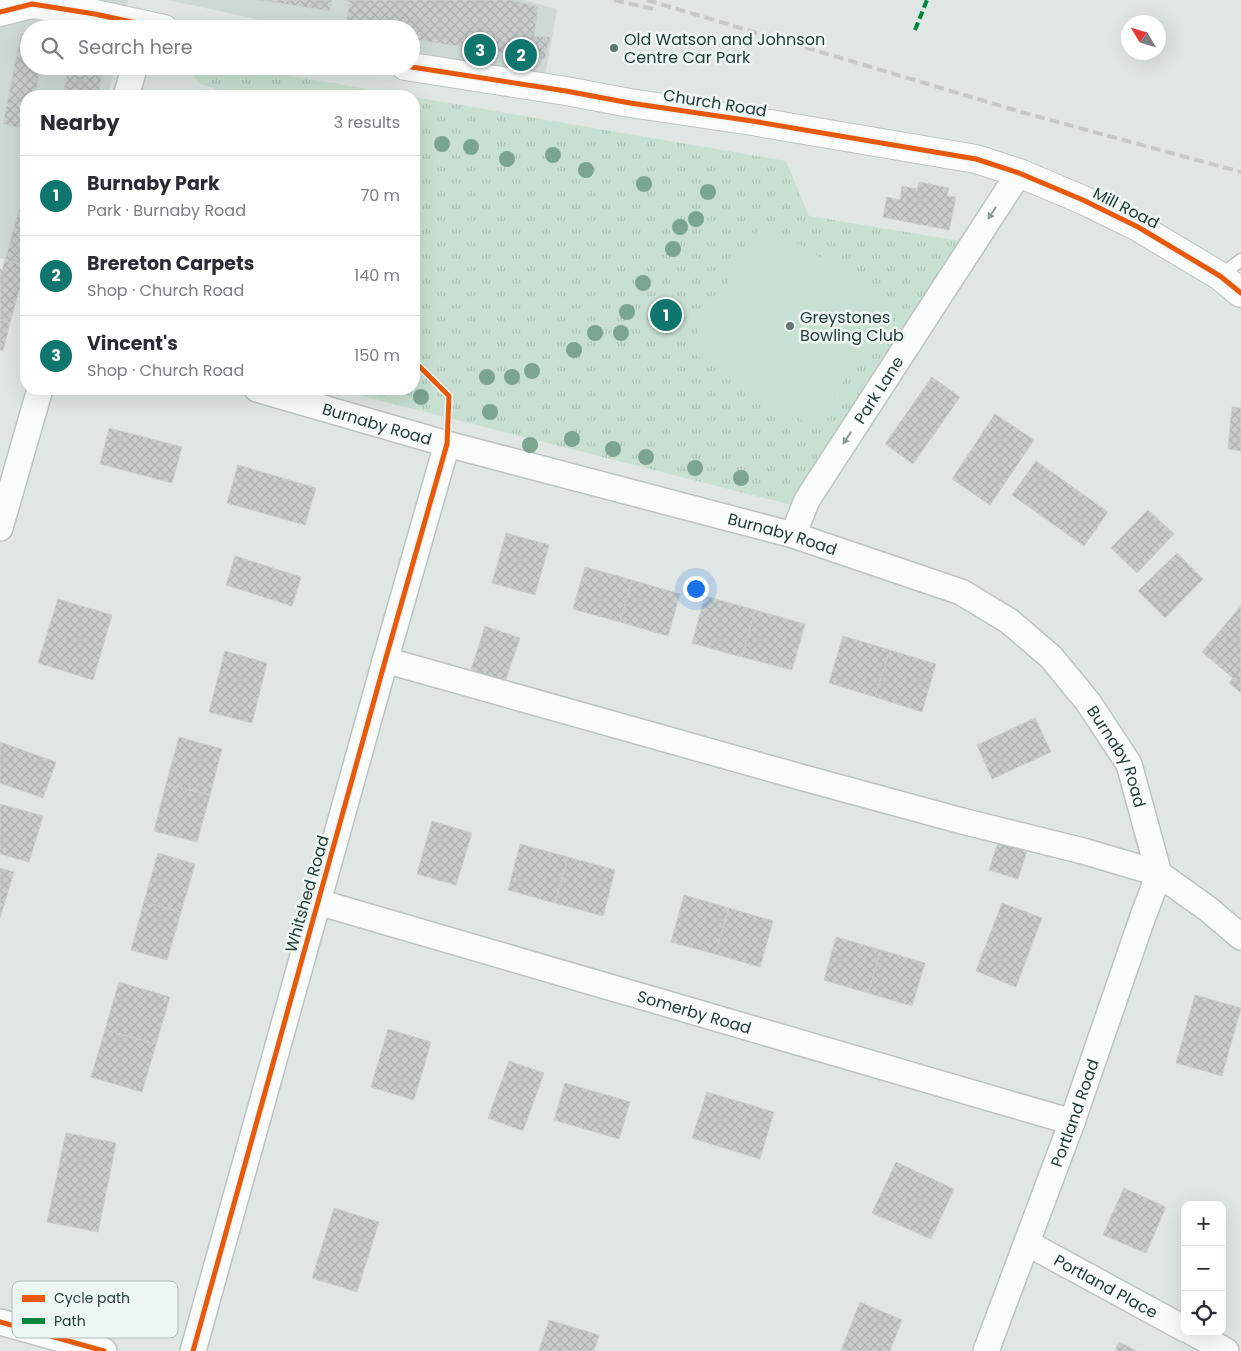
<!DOCTYPE html>
<html lang="en">
<head>
<meta charset="utf-8">
<style>
  body { margin:0; font-family:Poppins,sans-serif; background:#f2f2f3; color:#2b2b33 }
  .controls { position:absolute; right:15px; bottom:15px; display:grid; overflow:hidden; border-radius:10px; box-shadow:0 5px 20px #0002 }
  .controls button { width:45px; height:45px; display:grid; place-items:center; padding:0; border:0; border-bottom:1px solid #e1e1e2; background:#fff; color:#2b2b33; font:25px sans-serif }
  .compass { position:absolute; left:1121px; top:15px; width:45px; height:45px; border-radius:50%; background:#fff; box-shadow:0 5px 20px #0002; rotate:308deg }
  .you { position:absolute; left:695px; top:588px; width:18px; height:18px; margin:-12px; border:4px solid #fff; border-radius:50%; background:#1a73e8; box-shadow:0 0 0 8px #1a73e833 }
  .badge { display:grid; place-items:center; width:32px; height:32px; border-radius:50%; background:#0f766e; color:#fff; font-size:16px; font-weight:700 }
  .pin { position:absolute; translate:-50% -50%; border:2px solid #fff; box-shadow:0 1px 5px #0006 }
  .list { margin:0; padding:0; list-style:none }
  h2 { display:flex; justify-content:space-between; align-items:center; height:65px; margin:0; padding:0 20px; font-size:21px }
  h2 small { font-size:16px; font-weight:400; color:#7c7c81 }
  .list li { display:grid; grid-template-columns:32px 1fr auto; gap:15px; align-items:center; box-sizing:border-box; height:80px; padding:0 20px; border-top:1px solid #e1e1e2 }
  .list b { display:block; font-size:19px; white-space:nowrap }
  .list p { margin:0; font-size:16px; white-space:nowrap; color:#7c7c81 }
  .list em { font-size:16px; font-style:normal; color:#7c7c81 }
  .icon { flex:none; width:28px; height:28px; fill:none; stroke:currentColor; stroke-width:2; stroke-linecap:round; stroke-linejoin:round }
  .map { position:relative; flex:none; width:1241px; height:1351px; overflow:hidden }
  .search { position:absolute; background:#fff; box-shadow:0 5px 20px #0002; left:20px; top:20px; width:400px; height:55px; display:flex; align-items:center; gap:12px; box-sizing:border-box; padding:0 18px; border-radius:28px; color:#7c7c81; font-size:19px }
  .panel { position:absolute; background:#fff; box-shadow:0 5px 20px #0002; left:20px; top:90px; width:400px; height:305px; border-radius:20px }
  .map>svg:first-child { display:block }
  .built { fill:#ced8d4 }
  .grass { fill:url(#grass-tufts) }
  .pitch { fill:#c8e0d2 }
  .building { fill:url(#building-cross-hatch); stroke:#c9cfcd }
  .lines { fill:none; stroke-linecap:round; stroke-linejoin:round }
  .lane-casing { stroke:#bdc3c1; stroke-width:15 }
  .street-casing { stroke:#bdc3c1; stroke-width:28 }
  .secondary-casing { stroke:#bdc4c2; stroke-width:30 }
  .lane { stroke:#fafbfb; stroke-width:12 }
  .street { stroke:#fafbfb; stroke-width:25 }
  .secondary { stroke:#fafbfb; stroke-width:28 }
  .rail { stroke:#c6c9c9; stroke-width:4; stroke-dasharray:10 5; stroke-linecap:butt }
  .quiet { stroke:#00873e; stroke-width:4; stroke-dasharray:8 4; stroke-linecap:butt }
  .cycleway-casing { stroke:#eef6f3; stroke-width:8 }
  .cycleway { stroke:#e8590c; stroke-width:5 }
  .tree { fill:#7ba590 }
  .oneway { fill:#8c9a98 }
  .poi-dot { fill:#637672; stroke:#eef6f3; stroke-width:2 }
  .labels { text-anchor:middle; dominant-baseline:central; stroke-width:5; stroke-linejoin:round; paint-order:stroke }
  .poi-label { font-size:16px; fill:#1f3935; stroke:#eef6f3; text-anchor:start }
  .street-label { font-size:16px; fill:#1f3935; stroke:#eef6f3 }
  .key { fill:#eef6f3; stroke:#b0bdba; stroke-width:1 }
  .key-label { font-size:14px; fill:#1f3935 }
</style>
</head>
<body>
<div class="map">
<svg width="1241" height="1351" viewBox="0 0 1241 1351">
  <defs>
    <pattern id="grass-tufts" width="24" height="20" patternUnits="userSpaceOnUse" patternTransform="scale(1.25)"><rect width="24" height="20" fill="#c8e0d2"/><path d="M3 7l-1-3M5 7V3M7 7l1-3M15 17l-1-3M17 17v-4M19 17l1-3" fill="none" stroke="#abc1b5"/></pattern>
    <pattern id="building-cross-hatch" width="8" height="8" patternUnits="userSpaceOnUse" patternTransform="scale(1.25)"><rect width="8" height="8" fill="#c8cdcc"/><path d="M0 0l8 8M0 8l8-8" fill="none" stroke="#abb1b0"/></pattern>
  </defs>
  <rect width="100%" height="100%" fill="#e0e6e4"/>
  <path class="built" d="M0,0H128L124,29H29V66H116L107,96H26V265L0,258Z
    M167,0H523L557,9L545,76L411,51V29H304Z"/>
  <path class="grass" d="M196,66L231,71L251,69L407,96H214V88L200,84L194,77Z
    M414,97L786,161L809,216L967,242L796,506L335,389H414Z"/>
  <path class="pitch" d="M763,222L893,302L814,428L688,350Z"/>
  <path class="building" d="M259,0H332L330,11Z
    M343,0H512L538,7L534,36L550,37L545,59L411,39V29H350L345,28L350,2Z
    M21,33L29,35V66H41L35,96H26V129L3,124Z
    M42,66H69L68,71Z
    M69,66H104L98,96H63Z
    M919,182L949,188L947,196L956,197L949,230L883,217L887,197L900,200L902,186L917,189Z
    M26,185V266L5,260Z
    M5,260L26,266V292L19,290L10,323L0,320V269L2,270Z
    M0,320L10,323L3,351L0,350Z
    M932,377L960,397L913,464L885,444Z
    M1232,407L1241,408V451L1228,449Z
    M995,414L1034,440L990,505L952,479Z
    M109,428L182,447L172,483L100,464Z
    M1036,461L1108,512L1084,546L1012,495Z
    M238,465L316,488L305,525L227,503Z
    M1148,510L1174,534L1137,573L1111,548Z
    M506,533L549,545L535,595L492,583Z
    M1177,553L1203,579L1165,618L1138,591Z
    M235,556L301,577L292,606L226,585Z
    M585,567L632,580L620,622L573,609Z
    M632,580L680,594L668,636L620,622Z
    M705,596L755,610L742,657L692,643Z
    M58,599L112,615L93,680L38,663Z
    M1241,606V693L1229,683L1233,678L1202,652Z
    M755,610L805,624L792,670L742,657Z
    M485,626L520,638L505,682L471,670Z
    M843,636L890,650L875,697L829,683Z
    M890,650L936,664L922,712L875,697Z
    M225,651L267,663L252,723L209,712Z
    M1035,718L1051,752L992,779L977,745Z
    M179,737L222,749L210,795L166,784Z
    M0,742L56,762L43,798L0,783Z
    M166,784L210,795L197,842L154,831Z
    M0,804L43,816L29,862L0,854Z
    M432,821L472,833L456,885L417,874Z
    M998,842L1027,851L1018,879L989,870Z
    M520,844L568,857L555,903L508,890Z
    M158,853L195,864L181,912L144,902Z
    M568,857L615,870L603,916L555,903Z
    M0,868L14,872L0,918Z
    M684,895L729,908L715,954L671,942Z
    M144,902L181,912L167,960L131,950Z
    M1002,903L1042,918L1016,987L976,971Z
    M729,908L773,921L760,967L715,954Z
    M836,937L881,950L868,993L824,980Z
    M881,950L925,963L912,1006L868,993Z
    M119,982L170,997L156,1044L105,1030Z
    M1195,995L1241,1008L1222,1076L1176,1063Z
    M388,1029L431,1042L414,1100L371,1087Z
    M105,1030L156,1044L142,1092L91,1077Z
    M509,1061L544,1073L523,1131L488,1118Z
    M565,1083L630,1102L619,1139L554,1120Z
    M707,1092L774,1112L760,1159L692,1138Z
    M66,1133L116,1143L98,1232L47,1222Z
    M896,1162L954,1189L931,1239L872,1213Z
    M1124,1188L1166,1207L1146,1253L1103,1235Z
    M334,1208L379,1222L357,1292L312,1278Z
    M860,1302L902,1320L890,1351H841Z
    M549,1320L599,1335L594,1351H539Z
    M1119,1342L1137,1351H1115Z"/>
  <g class="lines">
    <defs>
      <path id="lane" d="M1220,276L1241,260"/>
      <g id="street">
        <path d="M126,96L135,66"/>
        <path id="s1" d="M257,389L447,444L793,535L961,592L1009,621L1051,657L1088,702L1129,764L1159,874"/>
        <path d="M0,528L40,389"/>
        <path id="s2" d="M793,535L807,500L1019,173"/>
        <path d="M385,660L804,778L962,821L1083,851L1144,869L1159,874L1208,909L1241,937"/>
        <path id="s3" d="M318,902L1072,1122"/>
        <path id="s4" d="M1027,1243L1185,1329"/>
        <path d="M0,1322L104,1351"/>
        <path d="M1192,1332L1226,1351"/>
        <path d="M193,1351L387,654L447,444"/>
        <path id="s5" d="M986,1351L1072,1122L1142,919L1159,874"/>
      </g>
      <path id="secondary" d="M0,12L32,4L95,14L164,29
        M405,66L566,91L630,103L752,121L976,159L1019,173L1083,200L1138,227L1220,276L1241,293"/>
    </defs>
    <use href="#lane" class="lane-casing"/>
    <use href="#street" class="street-casing"/>
    <use href="#secondary" class="secondary-casing"/>
    <use href="#lane" class="lane"/>
    <use href="#street" class="street"/>
    <use href="#secondary" class="secondary"/>
    <path class="rail" d="M614,0L657,10
      M647,0L1028,114L1241,172"/>
    <path class="quiet" d="M915,30L927,0"/>
    <defs>
      <path id="cycleway" d="M0,12L32,4L95,14L164,29
        M405,66L566,91L630,103L752,121L976,159L1019,173L1083,200L1138,227L1220,276L1241,293
        M0,1322L104,1351
        M193,1351L387,654L447,444L449,396L414,361"/>
    </defs>
    <use href="#cycleway" class="cycleway-casing"/>
    <use href="#cycleway" class="cycleway"/>
  </g>
  <g class="tree">
    <circle cx="442" cy="144" r="8"/>
    <circle cx="471" cy="147" r="8"/>
    <circle cx="553" cy="155" r="8"/>
    <circle cx="507" cy="159" r="8"/>
    <circle cx="586" cy="170" r="8"/>
    <circle cx="644" cy="184" r="8"/>
    <circle cx="708" cy="192" r="8"/>
    <circle cx="696" cy="219" r="8"/>
    <circle cx="680" cy="227" r="8"/>
    <circle cx="673" cy="249" r="8"/>
    <circle cx="643" cy="283" r="8"/>
    <circle cx="627" cy="312" r="8"/>
    <circle cx="595" cy="333" r="8"/>
    <circle cx="621" cy="333" r="8"/>
    <circle cx="574" cy="350" r="8"/>
    <circle cx="532" cy="371" r="8"/>
    <circle cx="487" cy="377" r="8"/>
    <circle cx="512" cy="377" r="8"/>
    <circle cx="421" cy="397" r="8"/>
    <circle cx="490" cy="412" r="8"/>
    <circle cx="572" cy="439" r="8"/>
    <circle cx="530" cy="445" r="8"/>
    <circle cx="613" cy="449" r="8"/>
    <circle cx="646" cy="457" r="8"/>
    <circle cx="695" cy="468" r="8"/>
    <circle cx="741" cy="478" r="8"/>
  </g>
  <defs><path id="oneway-solid" d="M-6-.8H1V-3.2L6.5 0L1 3.2V.8H-6Z" transform="scale(1.25)"/></defs>
  <g class="oneway">
    <use href="#oneway-solid" transform="translate(992 213) rotate(123)"/>
    <use href="#oneway-solid" transform="translate(847 438) rotate(123)"/>
  </g>
  <g class="poi-dot">
    <circle cx="614" cy="48" r="5"/>
    <circle cx="790" cy="326" r="5"/>
  </g>
  <g class="labels">
    <g class="poi-label">
      <text x="624" y="39">Old Watson and Johnson<tspan x="624" dy="18">Centre Car Park</tspan></text>
      <text x="800" y="317">Greystones<tspan x="800" dy="18">Bowling Club</tspan></text>
    </g>
    <g class="street-label">
      <text transform="translate(715 103) rotate(9)">Church Road</text>
      <text transform="translate(1126 208) rotate(27)">Mill Road</text>
      <text stroke="none"><textPath href="#s2" startOffset="169">Park Lane</textPath></text>
      <text stroke="none"><textPath href="#s1" startOffset="125">Burnaby Road</textPath></text>
      <text stroke="none"><textPath href="#s1" startOffset="545">Burnaby Road</textPath></text>
      <text stroke="none"><textPath href="#s1" startOffset="965">Burnaby Road</textPath></text>
      <text transform="translate(307 894) rotate(-74)">Whitshed Road</text>
      <text stroke="none"><textPath href="#s3" startOffset="392">Somerby Road</textPath></text>
      <text stroke="none"><textPath href="#s5" startOffset="254">Portland Road</textPath></text>
      <text stroke="none"><textPath href="#s4" startOffset="90">Portland Place</textPath></text>
    </g>
  </g>
  <rect x="12" y="1281" width="166" height="57" rx="8" class="key"/>
  <rect x="22" y="1295" width="23" height="7" fill="#e8590c"/>
  <rect x="22" y="1318" width="23" height="6" fill="#00873e"/>
  <g class="key-label">
    <text x="54" y="1303">Cycle path</text>
    <text x="54" y="1326">Path</text>
  </g>
</svg>
<div class="controls">
<button>+</button>
<button>−</button>
<button><svg class="icon" aria-label="locate" viewBox="0 0 24 24"><circle cx="12" cy="12" r="6"/><path d="M12 2v4M12 18v4M2 12h4M18 12h4"/></svg></button>
</div>
<svg class="compass" viewBox="-18 -18 36 36"><path d="M0-13l5 13h-10z" fill="#e53935"/><path d="M0 13l5-13h-10z" fill="#7c7c81"/></svg>
<div class="you"></div>
<div class="pin badge" style="left:666px;top:315px">1</div>
<div class="pin badge" style="left:521px;top:55px">2</div>
<div class="pin badge" style="left:480px;top:50px">3</div>
<div class="search"><svg class="icon" aria-label="search" viewBox="0 0 24 24"><circle cx="10" cy="10" r="6"/><path d="M15 15l6 6"/></svg>Search here</div>
<section class="panel">
<h2>Nearby<small>3 results</small></h2>
<ul class="list">
<li><span class="badge">1</span><div><b>Burnaby Park</b><p>Park · Burnaby Road</p></div><em>70 m</em></li>
<li><span class="badge">2</span><div><b>Brereton Carpets</b><p>Shop · Church Road</p></div><em>140 m</em></li>
<li><span class="badge">3</span><div><b>Vincent's</b><p>Shop · Church Road</p></div><em>150 m</em></li>
</ul>
</section>
</div>
</body>
</html>
